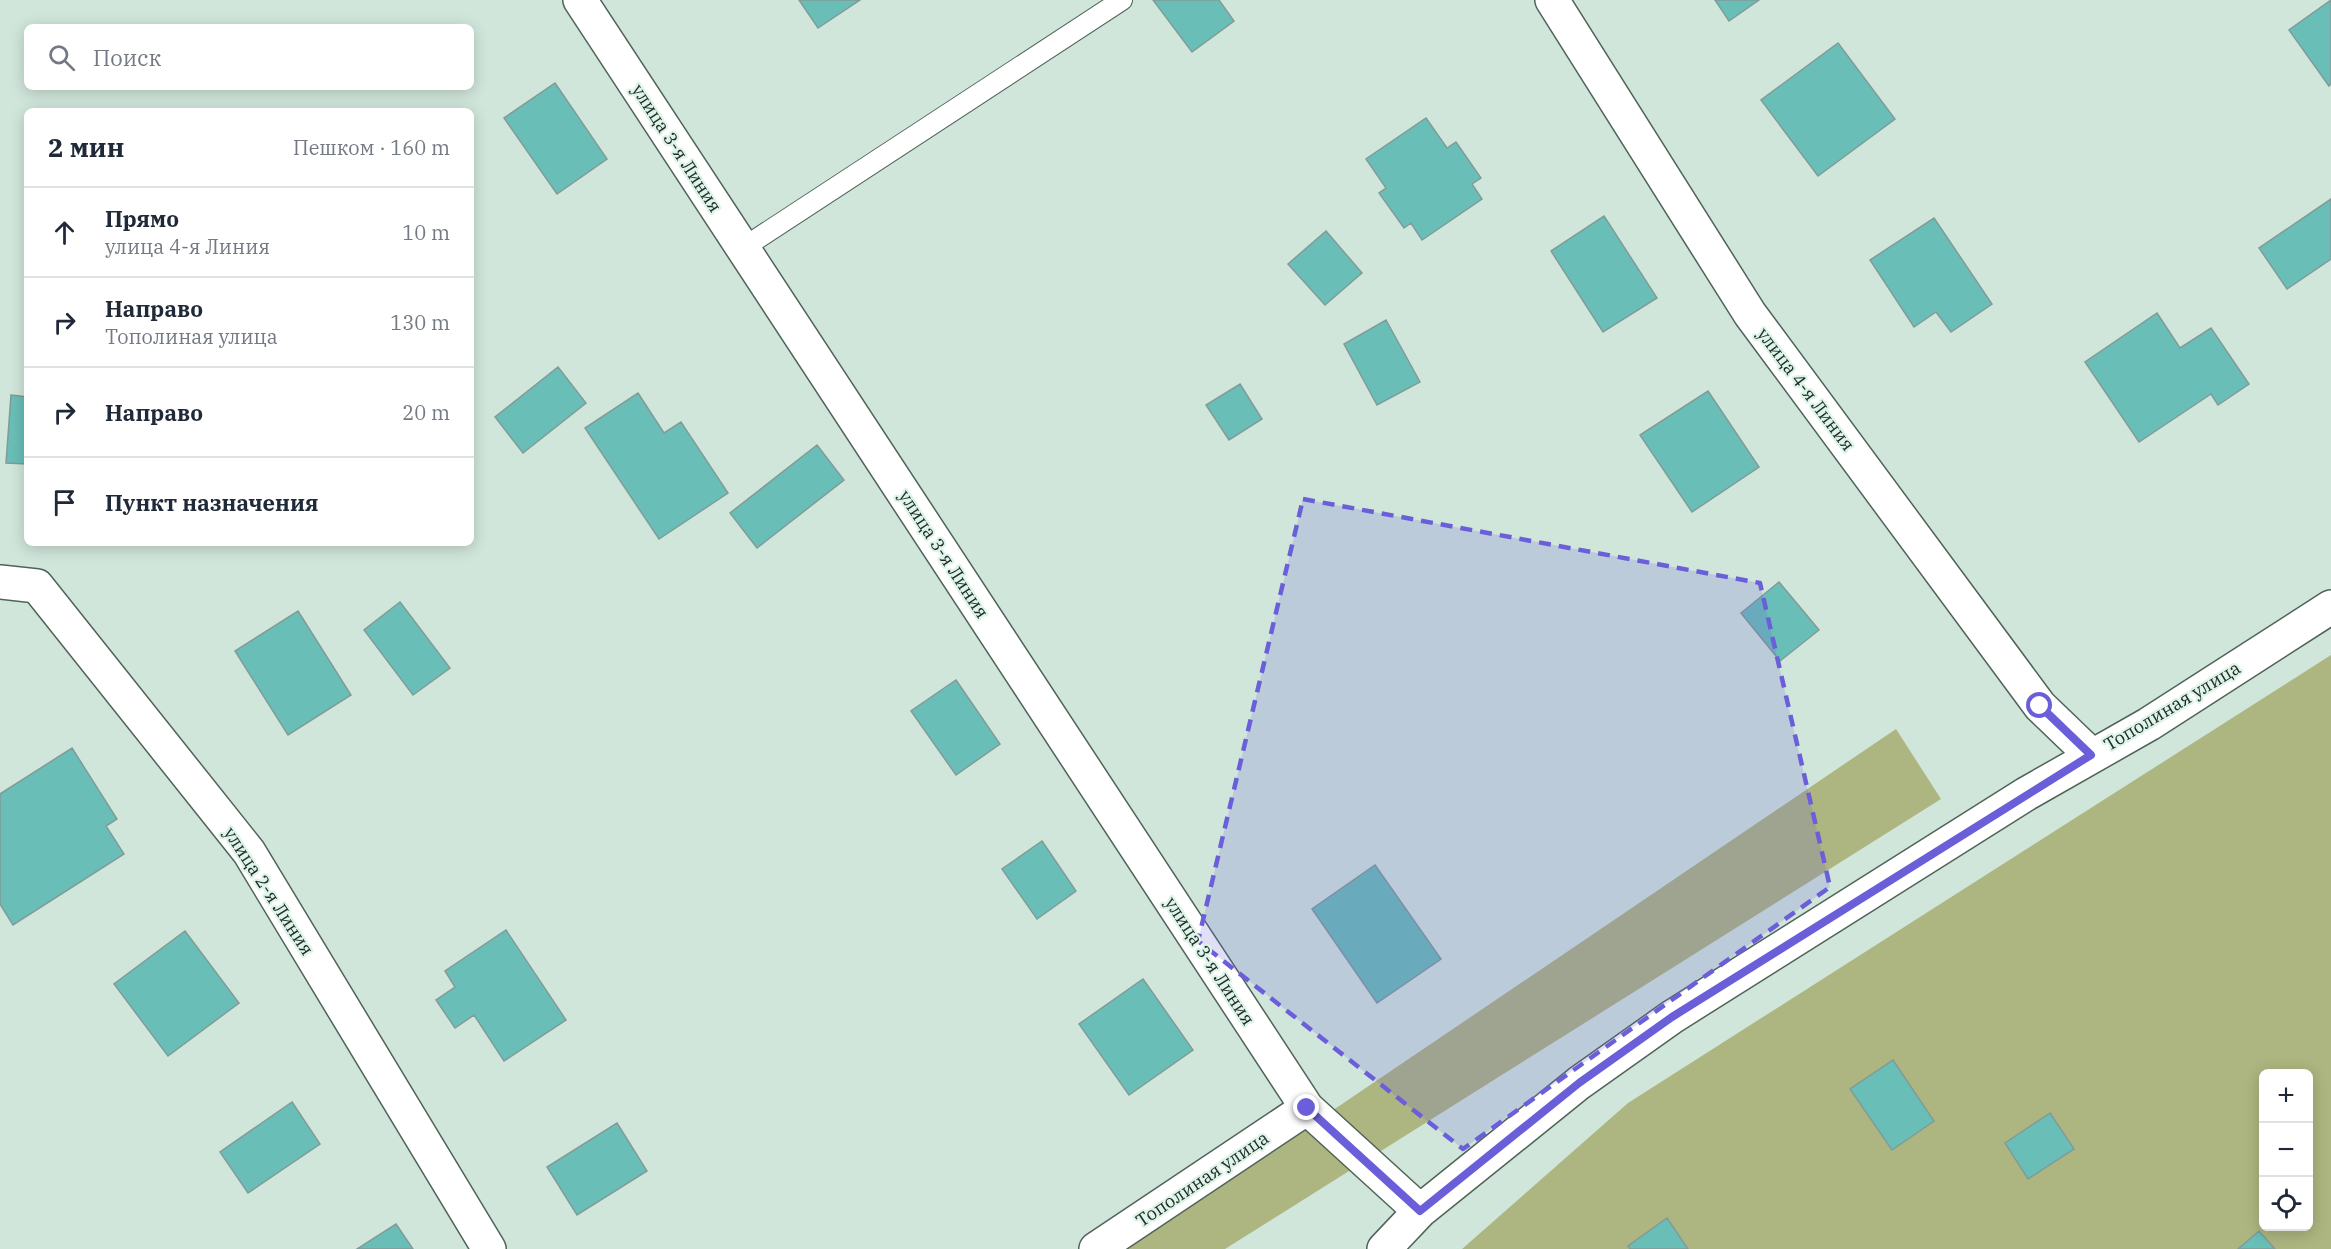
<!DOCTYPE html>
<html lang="ru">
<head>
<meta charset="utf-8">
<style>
  body { margin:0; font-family:"IBM Plex Serif",serif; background:#f6f6f7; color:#1f2937 }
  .controls { position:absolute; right:18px; bottom:18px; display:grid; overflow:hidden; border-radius:9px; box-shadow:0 3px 15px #0003 }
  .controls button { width:54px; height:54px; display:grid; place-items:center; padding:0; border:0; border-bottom:2px solid #e0e1e3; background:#fff; color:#1f2937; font:30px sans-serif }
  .stop { position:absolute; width:18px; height:18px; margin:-14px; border:4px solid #6b5fd9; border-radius:50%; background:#fff }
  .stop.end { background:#6b5fd9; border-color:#fff; box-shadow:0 2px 6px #0008 }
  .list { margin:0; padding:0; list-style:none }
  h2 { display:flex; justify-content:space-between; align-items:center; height:78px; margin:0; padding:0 24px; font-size:26px }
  h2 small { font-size:20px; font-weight:400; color:#747a83 }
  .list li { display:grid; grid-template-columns:39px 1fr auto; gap:18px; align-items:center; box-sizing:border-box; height:90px; padding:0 24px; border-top:2px solid #e0e1e3 }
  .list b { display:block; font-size:22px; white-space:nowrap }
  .list p { margin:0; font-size:20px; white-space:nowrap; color:#747a83 }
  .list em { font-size:20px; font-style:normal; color:#747a83 }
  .icon { flex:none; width:33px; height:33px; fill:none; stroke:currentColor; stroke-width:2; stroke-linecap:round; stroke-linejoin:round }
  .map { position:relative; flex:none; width:2331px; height:1249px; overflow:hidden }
  .search { position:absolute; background:#fff; box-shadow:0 3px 15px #0003; left:24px; top:24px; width:450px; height:66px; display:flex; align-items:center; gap:15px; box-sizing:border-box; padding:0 21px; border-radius:9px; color:#747a83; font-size:22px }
  .panel { position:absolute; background:#fff; box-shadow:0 3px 15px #0003; left:24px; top:108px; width:450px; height:438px; border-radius:9px }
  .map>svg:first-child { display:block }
  .green { fill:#adb680; fill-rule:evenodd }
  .building { fill:#69bfb7; stroke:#819b98; stroke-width:1.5 }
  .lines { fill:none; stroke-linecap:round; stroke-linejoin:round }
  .lane-casing { stroke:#4f6359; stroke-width:22 }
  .street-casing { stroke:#4f6359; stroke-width:36 }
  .lane { stroke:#fff; stroke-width:20 }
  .street { stroke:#fff; stroke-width:33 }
  .route { stroke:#6b5fd9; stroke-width:8 }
  .marked { fill:#6b5fd9; fill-opacity:0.2; stroke:#6b5fd9; stroke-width:4.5; stroke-dasharray:12 8; stroke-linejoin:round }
  .labels { text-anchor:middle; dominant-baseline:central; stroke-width:4.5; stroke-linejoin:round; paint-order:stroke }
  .street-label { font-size:18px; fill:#1f2824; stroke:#ddf4e8 }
</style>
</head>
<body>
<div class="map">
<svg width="2331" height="1249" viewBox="0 0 2331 1249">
  <rect width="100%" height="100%" fill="#d0e6db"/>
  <path class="green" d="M2331,655V1249H1462L1628,1103ZM2264,1074H2308V1226H2264Z
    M1896,729L1941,799L1225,1249H1128Z"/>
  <path class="building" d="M799,0H860L818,28Z
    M1153,0H1219L1234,21L1192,52Z
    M1715,0H1759L1729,21Z
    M2331,0V84L2329,86L2289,30Z
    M1838,43L1895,119L1818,176L1761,100Z
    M555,83L607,159L557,194L504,118Z
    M1426,118L1447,148L1456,142L1481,178L1472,184L1482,199L1422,240L1411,223L1404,228L1379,193L1386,188L1366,159Z
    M2331,199V259L2287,289L2259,248Z
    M1604,216L1657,298L1603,332L1551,251Z
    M1934,218L1992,304L1951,332L1936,312L1914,327L1870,260Z
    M1326,231L1362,273L1325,305L1288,264Z
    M2157,313L2180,348L2211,328L2249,384L2218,405L2211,394L2139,442L2085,362Z
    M1386,320L1420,382L1377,405L1344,344Z
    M558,367L586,403L523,453L495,417Z
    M1240,384L1262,419L1229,440L1206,405Z
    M1708,391L1759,467L1692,512L1640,435Z
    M638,393L664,433L681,422L728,493L659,539L585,428Z
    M11,395L27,397V464L6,463Z
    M817,445L844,480L757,548L730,513Z
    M1779,582L1819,630L1780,661L1741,613Z
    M400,602L450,668L413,695L364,630Z
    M298,611L351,695L288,735L235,651Z
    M956,680L1000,744L956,775L911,711Z
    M72,748L117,819L106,826L124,854L13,925L0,904V794Z
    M1042,841L1076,891L1037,919L1002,869Z
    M1375,865L1441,959L1377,1003L1312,909Z
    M506,930L566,1020L504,1061L474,1015L455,1028L436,1000L455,987L445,971Z
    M185,931L239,1003L168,1056L114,984Z
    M1143,979L1193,1050L1129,1095L1079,1024Z
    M1893,1060L1934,1121L1892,1150L1850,1089Z
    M292,1102L320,1144L248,1193L220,1152Z
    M2050,1113L2074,1149L2028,1179L2005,1143Z
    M617,1123L647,1171L577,1215L547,1167Z
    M1667,1218L1688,1249H1630L1628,1246Z
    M396,1224L413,1249H357Z
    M2259,1231L2275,1249H2238Z"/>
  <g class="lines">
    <defs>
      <path id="lane" d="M743,248L1122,0"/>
      <path id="street" d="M580,0L1307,1108L1420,1211
        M1552,0L1750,314L2040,706L2091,755
        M0,582L37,586L249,852L489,1249
        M1096,1249L1307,1108
        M1384,1249L1420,1211L1579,1083L1672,1017L2026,794L2149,724L2331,607"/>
    </defs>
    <use href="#lane" class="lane-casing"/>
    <use href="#street" class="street-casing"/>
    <use href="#lane" class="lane"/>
    <use href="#street" class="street"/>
  </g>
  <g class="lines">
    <path class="route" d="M1307,1108L1420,1211L1579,1083L1672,1017L2091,755L2040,706"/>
  </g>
  <path class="marked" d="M1303,499L1760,583L1830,887L1463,1149L1198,941Z"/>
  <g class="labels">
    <g class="street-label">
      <text transform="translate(677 148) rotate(57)">улица 3-я Линия</text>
      <text transform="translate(1806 389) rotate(53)">улица 4-я Линия</text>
      <text transform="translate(944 554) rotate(57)">улица 3-я Линия</text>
      <text transform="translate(2172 706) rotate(-31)">Тополиная улица</text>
      <text transform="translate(269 891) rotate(57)">улица 2-я Линия</text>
      <text transform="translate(1210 961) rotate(57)">улица 3-я Линия</text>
      <text transform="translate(1202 1179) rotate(-34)">Тополиная улица</text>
    </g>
  </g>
</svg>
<div class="controls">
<button>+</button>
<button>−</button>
<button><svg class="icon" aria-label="locate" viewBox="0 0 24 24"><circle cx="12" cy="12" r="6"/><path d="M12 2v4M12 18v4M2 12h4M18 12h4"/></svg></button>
</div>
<div class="stop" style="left:2040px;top:706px"></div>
<div class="stop end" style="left:1307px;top:1108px"></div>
<div class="search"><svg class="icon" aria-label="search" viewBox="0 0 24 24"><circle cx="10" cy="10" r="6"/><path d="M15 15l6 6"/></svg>Поиск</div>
<section class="panel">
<h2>2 мин<small>Пешком · 160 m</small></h2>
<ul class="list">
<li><svg class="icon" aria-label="ahead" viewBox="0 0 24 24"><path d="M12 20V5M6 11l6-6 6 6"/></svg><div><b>Прямо</b><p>улица 4-я Линия</p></div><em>10 m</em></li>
<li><svg class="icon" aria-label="right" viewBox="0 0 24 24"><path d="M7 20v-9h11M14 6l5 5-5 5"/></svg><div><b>Направо</b><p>Тополиная улица</p></div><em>130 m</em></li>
<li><svg class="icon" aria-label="right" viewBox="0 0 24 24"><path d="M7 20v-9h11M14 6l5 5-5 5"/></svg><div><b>Направо</b></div><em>20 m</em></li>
<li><svg class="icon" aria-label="arrive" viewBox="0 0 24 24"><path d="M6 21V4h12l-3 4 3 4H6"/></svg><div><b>Пункт назначения</b></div></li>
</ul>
</section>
</div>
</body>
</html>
